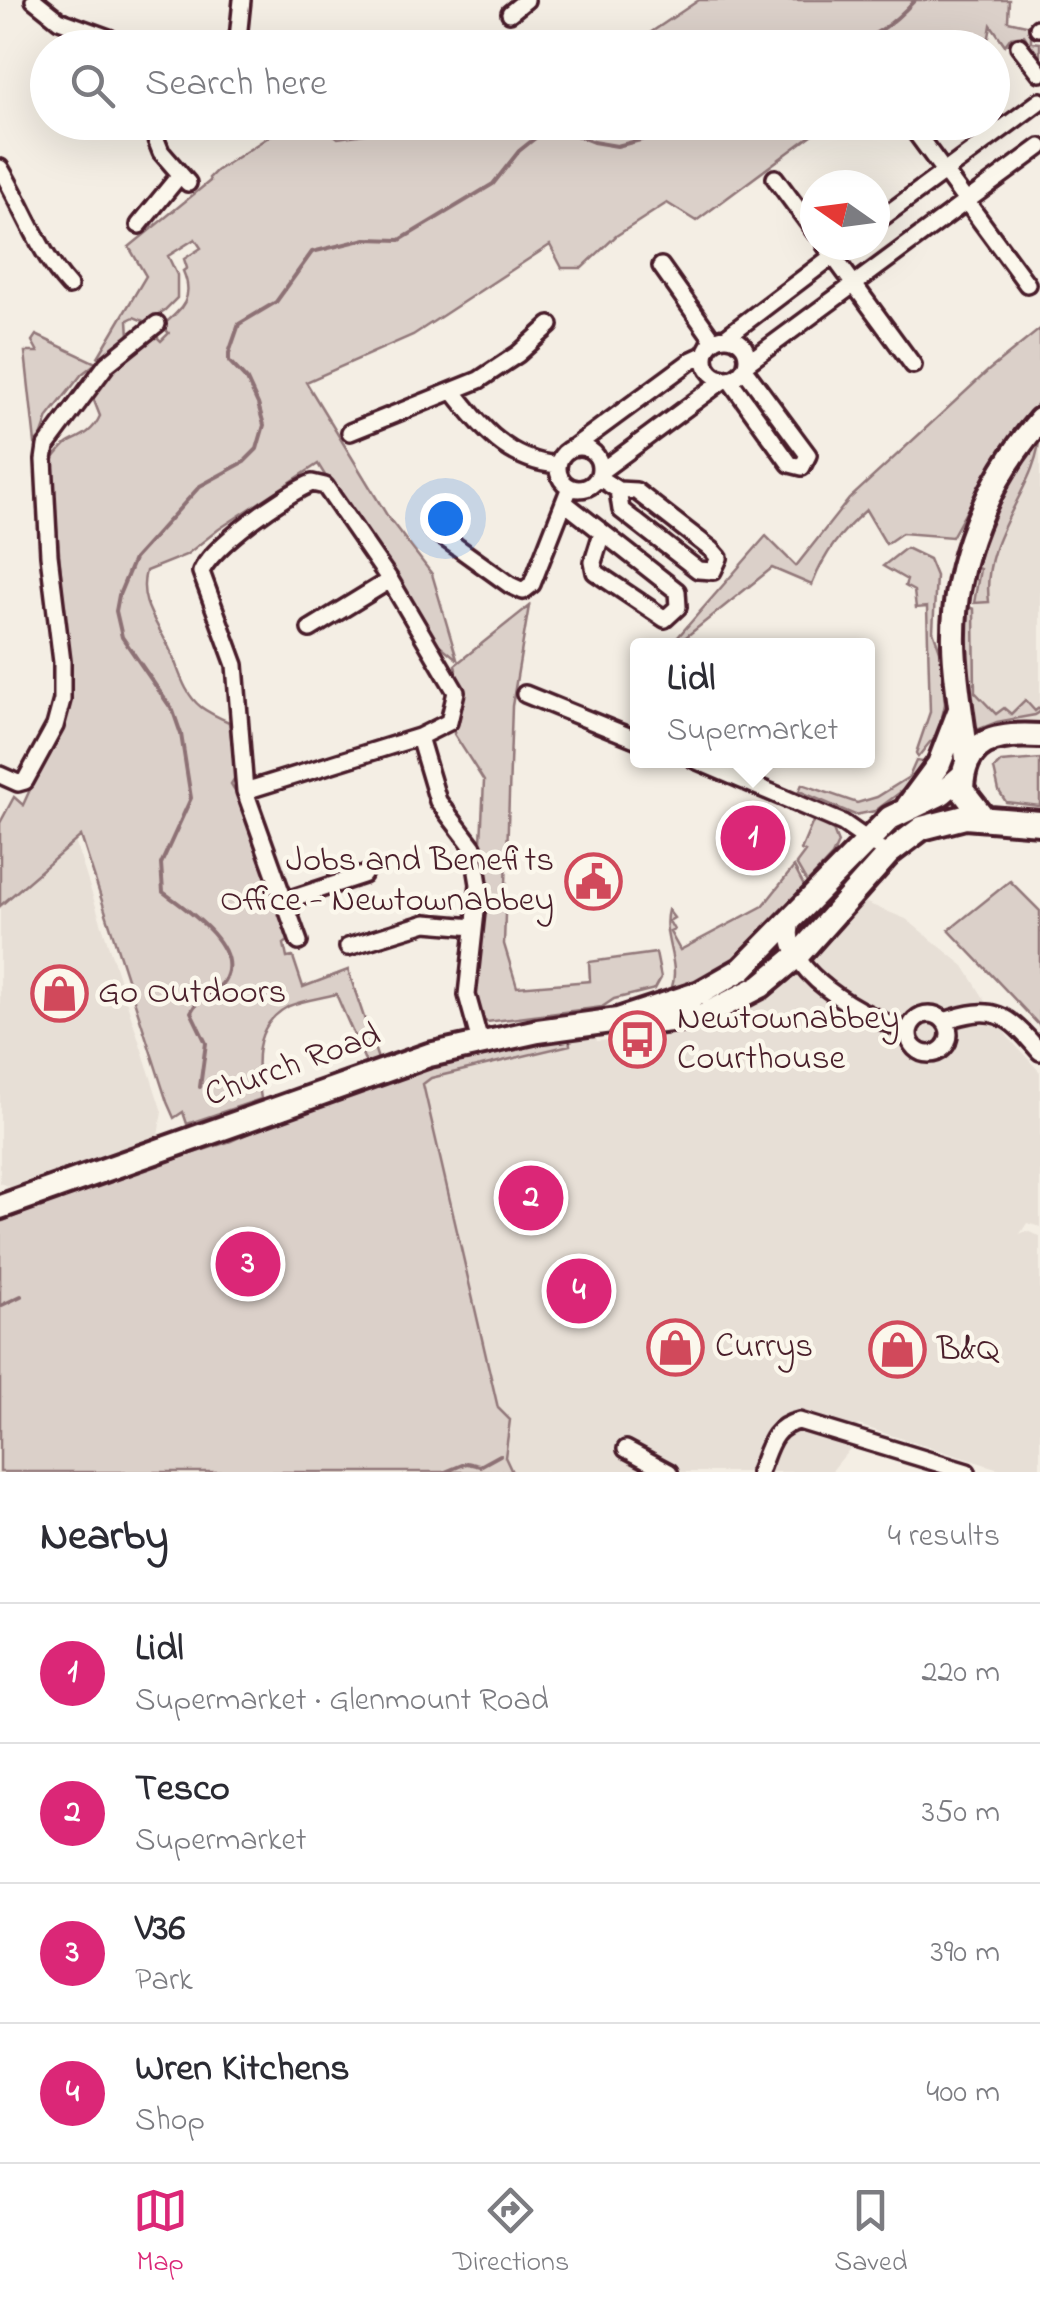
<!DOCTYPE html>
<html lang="en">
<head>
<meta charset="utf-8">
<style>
  body { margin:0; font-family:"Indie Flower",sans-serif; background:#f7f7f7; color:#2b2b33 }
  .compass { position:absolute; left:800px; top:170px; width:90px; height:90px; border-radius:50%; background:#fff; box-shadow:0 10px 40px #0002; rotate:284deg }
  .you { position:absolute; left:445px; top:518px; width:35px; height:35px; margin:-25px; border:8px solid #fff; border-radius:50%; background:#1a73e8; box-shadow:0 0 0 15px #1a73e833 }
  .badge { display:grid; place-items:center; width:65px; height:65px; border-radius:50%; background:#db2777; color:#fff; font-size:32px; font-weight:700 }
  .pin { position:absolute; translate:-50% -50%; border:5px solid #fff; box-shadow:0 2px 10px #0006 }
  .popup { position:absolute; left:630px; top:638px; width:245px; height:130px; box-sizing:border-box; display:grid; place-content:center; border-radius:10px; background:#fff; filter:drop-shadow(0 2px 8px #0005); font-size:32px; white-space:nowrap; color:#7c7c81 }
  .popup b { font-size:38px; color:#2b2b33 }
  .popup::after { content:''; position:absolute; left:50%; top:100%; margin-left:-20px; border:20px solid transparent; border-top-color:#fff }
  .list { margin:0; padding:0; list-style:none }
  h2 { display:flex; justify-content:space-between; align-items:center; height:130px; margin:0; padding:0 40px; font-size:42px }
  h2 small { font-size:32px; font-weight:400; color:#7c7c81 }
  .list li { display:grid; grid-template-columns:65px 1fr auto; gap:30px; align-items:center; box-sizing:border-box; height:140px; padding:0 40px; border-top:2px solid #e1e1e2 }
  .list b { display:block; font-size:38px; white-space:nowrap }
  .list p { margin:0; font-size:32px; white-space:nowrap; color:#7c7c81 }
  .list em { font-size:32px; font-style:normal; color:#7c7c81 }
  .icon { flex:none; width:55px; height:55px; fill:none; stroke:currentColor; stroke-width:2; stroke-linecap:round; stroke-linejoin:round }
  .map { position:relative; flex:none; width:1040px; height:1472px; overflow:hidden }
  .search { position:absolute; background:#fff; box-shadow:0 10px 40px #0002; left:30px; right:30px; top:30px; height:110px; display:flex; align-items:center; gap:25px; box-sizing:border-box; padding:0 35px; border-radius:55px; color:#7c7c81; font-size:38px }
  .sheet { height:690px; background:#fff }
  nav { display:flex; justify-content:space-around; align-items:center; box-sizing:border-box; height:140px; border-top:2px solid #e1e1e2; background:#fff; font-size:28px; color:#7c7c81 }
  nav a { display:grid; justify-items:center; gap:5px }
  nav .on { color:#db2777 }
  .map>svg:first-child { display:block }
  .built { fill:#e7dfd6 }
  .green { fill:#dbd0c9; stroke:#92787a; stroke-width:2.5 }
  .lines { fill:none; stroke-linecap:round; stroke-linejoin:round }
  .stream { stroke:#8d7174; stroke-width:4 }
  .street-casing { stroke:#4a1f2b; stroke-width:22 }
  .secondary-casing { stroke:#4a1f2b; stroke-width:30 }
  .street { stroke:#fbf7ec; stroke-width:15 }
  .secondary { stroke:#fbf7ec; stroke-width:22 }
  .labels { text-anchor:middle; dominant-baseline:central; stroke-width:9; stroke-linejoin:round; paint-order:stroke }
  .poi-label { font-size:35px; fill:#4a1f2b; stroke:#fbf7ec; text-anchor:start }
  .street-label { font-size:35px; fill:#4a1f2b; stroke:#fbf7ec }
</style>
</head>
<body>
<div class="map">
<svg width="1040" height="1472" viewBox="0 0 1040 1472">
  <rect width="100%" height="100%" fill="#f4eee4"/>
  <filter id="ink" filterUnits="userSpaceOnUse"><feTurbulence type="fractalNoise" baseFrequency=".01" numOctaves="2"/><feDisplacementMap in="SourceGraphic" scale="20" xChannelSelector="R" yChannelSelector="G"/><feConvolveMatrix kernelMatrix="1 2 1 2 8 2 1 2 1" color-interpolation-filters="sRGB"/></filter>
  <g filter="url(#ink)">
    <path class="built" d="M1040,443V727L977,730L973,610L1010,474Z
      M75,841L162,1112L158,1136L11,1187L0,1183V906Z
      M863,898L864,902L906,919L964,966L1008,1037L1040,1072V1227L1027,1223L1020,1234L1026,1231L1040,1236V1472H1009L858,1425L852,1446L831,1472H512L505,1457L510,1420L498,1408L412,1073L569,1037H596L597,1041L633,1038V1041H642L719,1020L772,995Z"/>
    <path class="green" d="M699,0H1009L1008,21L1031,26V42L1040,43V70C1032,58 1032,47 1024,35L1011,37L1005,45L991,25L989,37L979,47H958L947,35L929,48H603L632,45Z
      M399,122L828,123L696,221L667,203L616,236L582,268H562L550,245L413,335L306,382L388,517L432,574L457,659L421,630L318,464L219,529L186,555L146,571C137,603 159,624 171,652C179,670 184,694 201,707C209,713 220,718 229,722L236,776L231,784L244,805L288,941L284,944L287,958L293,957L303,987L348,970L378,1059L366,1063L336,994C322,998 303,1000 289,1006C251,1026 256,1065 261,1099L187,1124L183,1112L174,1118L167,1102L81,836L0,906V823L14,797L23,805L64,715L71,688L51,461C56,456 63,446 68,443C82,436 93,432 100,416L93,398L112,367L154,334L161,341L169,333L162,326C182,309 195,298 183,271L187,268L184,259L201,248L195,239L168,256L177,275V298L165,310L146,322L134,317L128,320L129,336L103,359L98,357L146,276L129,247L210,181L209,178L216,171L290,123H319L338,138L378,132Z
      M1040,329V400L995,460L952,537L902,533L886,544L866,510C840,533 825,552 812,585L772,568L676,645H671L766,536L796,566L849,499L989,370Z
      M36,335L96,363L82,374L48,417L41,437L35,443L25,352H38L32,341Z
      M1040,429C1040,489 980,533 989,602L974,603L980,569L974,567L992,510Z
      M906,548L929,559L936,576L933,631L940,651L945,704L937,740L930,742L918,757L916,753L930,712L927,607L916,608L914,591L905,586L907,580L883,566Z
      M973,571L976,572L969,607L974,609L975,692L996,714L1004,708L1011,714L1025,700L1035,711L1040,707V712L1035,715L997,722L977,730C963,676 964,627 973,571Z
      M529,606L512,706L504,944L517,987L590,981L589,962L656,953L661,978L655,989L614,999L602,1007L487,1022L482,1020L473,1004L484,781L454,734L460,690L455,665Z
      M935,746L914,782L875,811L855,815L799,791L802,784L857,803L877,797L909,777L916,761L923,762Z
      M1040,759V806L1006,802L999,791L994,769L1001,762Z
      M814,819L833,830L838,843L832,856L807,883L796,864L805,852L801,850Z
      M794,867L805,888L743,958L720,974L679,989L672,987C680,962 661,936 668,910L674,918L669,921L674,930L670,932L680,950L763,906Z
      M1010,881L1040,911V1026L949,930Z
      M569,1037L570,1045L431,1078L423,1084L498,1408L510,1420L505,1457L512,1472H0V1222L97,1184L231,1141L317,1102L412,1073Z"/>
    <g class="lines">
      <path class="stream" d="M840,48C874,38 891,26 915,0
        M200,1087L206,1043L191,1012C198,996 216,994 224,981C245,947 185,908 163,892L161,864L191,798L181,734L173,711L122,637L116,611L119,595L134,559L200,486L244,462L257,449L264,425L258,404L247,380L229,361V353L239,324L276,302L312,252L366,239L400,240L493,184L519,151L539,135L568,132L593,142L617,146L664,134L690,122
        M0,1306L21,1296
        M445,1472L467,1463L480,1466L500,1455"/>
      <defs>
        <path id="street" d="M34,0L59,20L109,38L119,48
          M510,13L526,0
          M1038,28H1040
          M1019,46L1040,73
          M237,48L242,0
          M149,122L161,152L188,183
          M908,122L1027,284
          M0,168C23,206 40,255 69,286
          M775,178L815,232
          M875,223L1040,101
          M139,225L179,176
          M825,245L913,365
          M661,266L714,341
          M705 358a21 21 0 1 1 42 0a21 21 0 1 1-42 0Z
          M726,337L847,245
          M746,364L1040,147
          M729,379L790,464L802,467L808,455L744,369
          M453,391C482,428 508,461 558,465
          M350,432L479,380L518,354L550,325
          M558 468a21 21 0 1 1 42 0a21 21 0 1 1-42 0Z
          M574,447L692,360L705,354
          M600,472L725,379
          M598,477L618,490L636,491L712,550L719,558L713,571L698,570L621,510L618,490
          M312,483L325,486L390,580L456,692L449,722L419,737L245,791L235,665L201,572C211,547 286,493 312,483Z
          M565,503L677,591L678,607L665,619L595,572L593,562L602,533
          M432,529L510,585L523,591L532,584L570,487
          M310,629L390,580
          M525,694L638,740
          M419,737L438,801L473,847L479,884L467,995L480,1042
          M695,760L843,823L876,846
          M0,775L18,783L25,781L55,726L62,700V662L49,555L44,460L46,446L107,364L157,324
          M245,791L299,942
          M284,901L363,875
          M794,917C770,969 870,1020 909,1031
          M348,947L426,923L474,927
          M909 1034a20 20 0 1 1 40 0a20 20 0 1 1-40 0Z
          M944,1021C994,1004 1007,1013 1040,1052
          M626,1449L669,1472
          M759,1472C769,1448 771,1427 799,1421L967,1472"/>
        <path id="secondary" d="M967,759C963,721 955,683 954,644C952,564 987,480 1040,420
          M908,806L939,764L959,712
          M983,817L962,790C963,739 996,733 1040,736
          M629,1025L703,1016L761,986L797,956L889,853L922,828L965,817L1040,823
          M0,1207L429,1055L538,1031L618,1020L700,993L742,969L890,818L942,793L963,775"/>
      </defs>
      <use href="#street" class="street-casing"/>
      <use href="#secondary" class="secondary-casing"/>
      <use href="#street" class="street"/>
      <use href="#secondary" class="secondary"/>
    </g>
  </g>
  <defs>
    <symbol id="civic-ring" viewBox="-11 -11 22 22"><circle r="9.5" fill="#fbf7ec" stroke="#d1495b" stroke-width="1.5"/><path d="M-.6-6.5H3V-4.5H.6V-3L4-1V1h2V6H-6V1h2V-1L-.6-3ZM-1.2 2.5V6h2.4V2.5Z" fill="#d1495b"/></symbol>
    <symbol id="shop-ring" viewBox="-11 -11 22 22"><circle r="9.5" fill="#fbf7ec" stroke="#d1495b" stroke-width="1.5"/><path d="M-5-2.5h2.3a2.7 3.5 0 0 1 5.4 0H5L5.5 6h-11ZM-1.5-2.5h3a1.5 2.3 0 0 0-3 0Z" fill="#d1495b"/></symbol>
    <symbol id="bus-ring" viewBox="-11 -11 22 22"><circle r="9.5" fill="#fbf7ec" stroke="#d1495b" stroke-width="1.5"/><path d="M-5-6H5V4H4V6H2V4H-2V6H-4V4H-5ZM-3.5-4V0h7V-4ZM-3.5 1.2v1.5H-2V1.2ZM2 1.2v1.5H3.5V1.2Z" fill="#d1495b"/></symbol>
  </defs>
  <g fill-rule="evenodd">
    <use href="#civic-ring" x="562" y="850" width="63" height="63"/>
    <use href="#shop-ring" x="28" y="962" width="63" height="63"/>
    <use href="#bus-ring" x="606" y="1008" width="63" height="63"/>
    <use href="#shop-ring" x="644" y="1316" width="63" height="63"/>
    <use href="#shop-ring" x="866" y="1318" width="63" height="63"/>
  </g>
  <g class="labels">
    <g class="poi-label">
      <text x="554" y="861" text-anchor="end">Jobs and Benefits<tspan x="554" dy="40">Office - Newtownabbey</tspan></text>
      <text x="98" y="993">Go Outdoors</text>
      <text x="677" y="1019">Newtownabbey<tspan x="677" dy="40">Courthouse</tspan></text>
      <text x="715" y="1347">Currys</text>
      <text x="937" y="1350">B&amp;Q</text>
    </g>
    <g class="street-label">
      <text transform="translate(293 1066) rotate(-20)">Church Road</text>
    </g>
  </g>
</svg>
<svg class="compass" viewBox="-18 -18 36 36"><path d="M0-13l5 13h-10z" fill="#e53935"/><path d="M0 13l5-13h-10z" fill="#7c7c81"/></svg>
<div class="you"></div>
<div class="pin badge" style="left:753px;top:838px">1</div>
<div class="popup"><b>Lidl</b>Supermarket</div>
<div class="pin badge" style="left:531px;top:1198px">2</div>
<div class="pin badge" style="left:248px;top:1264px">3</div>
<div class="pin badge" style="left:579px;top:1291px">4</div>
<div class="search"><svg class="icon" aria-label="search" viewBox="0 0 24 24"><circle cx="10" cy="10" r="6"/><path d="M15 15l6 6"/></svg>Search here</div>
</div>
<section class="sheet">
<h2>Nearby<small>4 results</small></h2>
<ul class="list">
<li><span class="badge">1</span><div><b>Lidl</b><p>Supermarket · Glenmount Road</p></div><em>220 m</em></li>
<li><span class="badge">2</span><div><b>Tesco</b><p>Supermarket</p></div><em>350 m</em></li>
<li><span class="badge">3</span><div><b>V36</b><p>Park</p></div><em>390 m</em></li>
<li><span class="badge">4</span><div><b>Wren Kitchens</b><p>Shop</p></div><em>400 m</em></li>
</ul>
</section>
<nav>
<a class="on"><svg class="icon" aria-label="map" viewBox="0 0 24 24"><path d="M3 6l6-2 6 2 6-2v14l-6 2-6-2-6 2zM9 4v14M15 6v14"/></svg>Map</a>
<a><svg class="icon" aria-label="directions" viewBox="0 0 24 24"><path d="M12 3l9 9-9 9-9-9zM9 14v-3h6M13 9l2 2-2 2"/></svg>Directions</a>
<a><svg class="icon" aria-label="saved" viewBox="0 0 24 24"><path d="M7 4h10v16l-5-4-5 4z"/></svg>Saved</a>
</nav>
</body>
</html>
